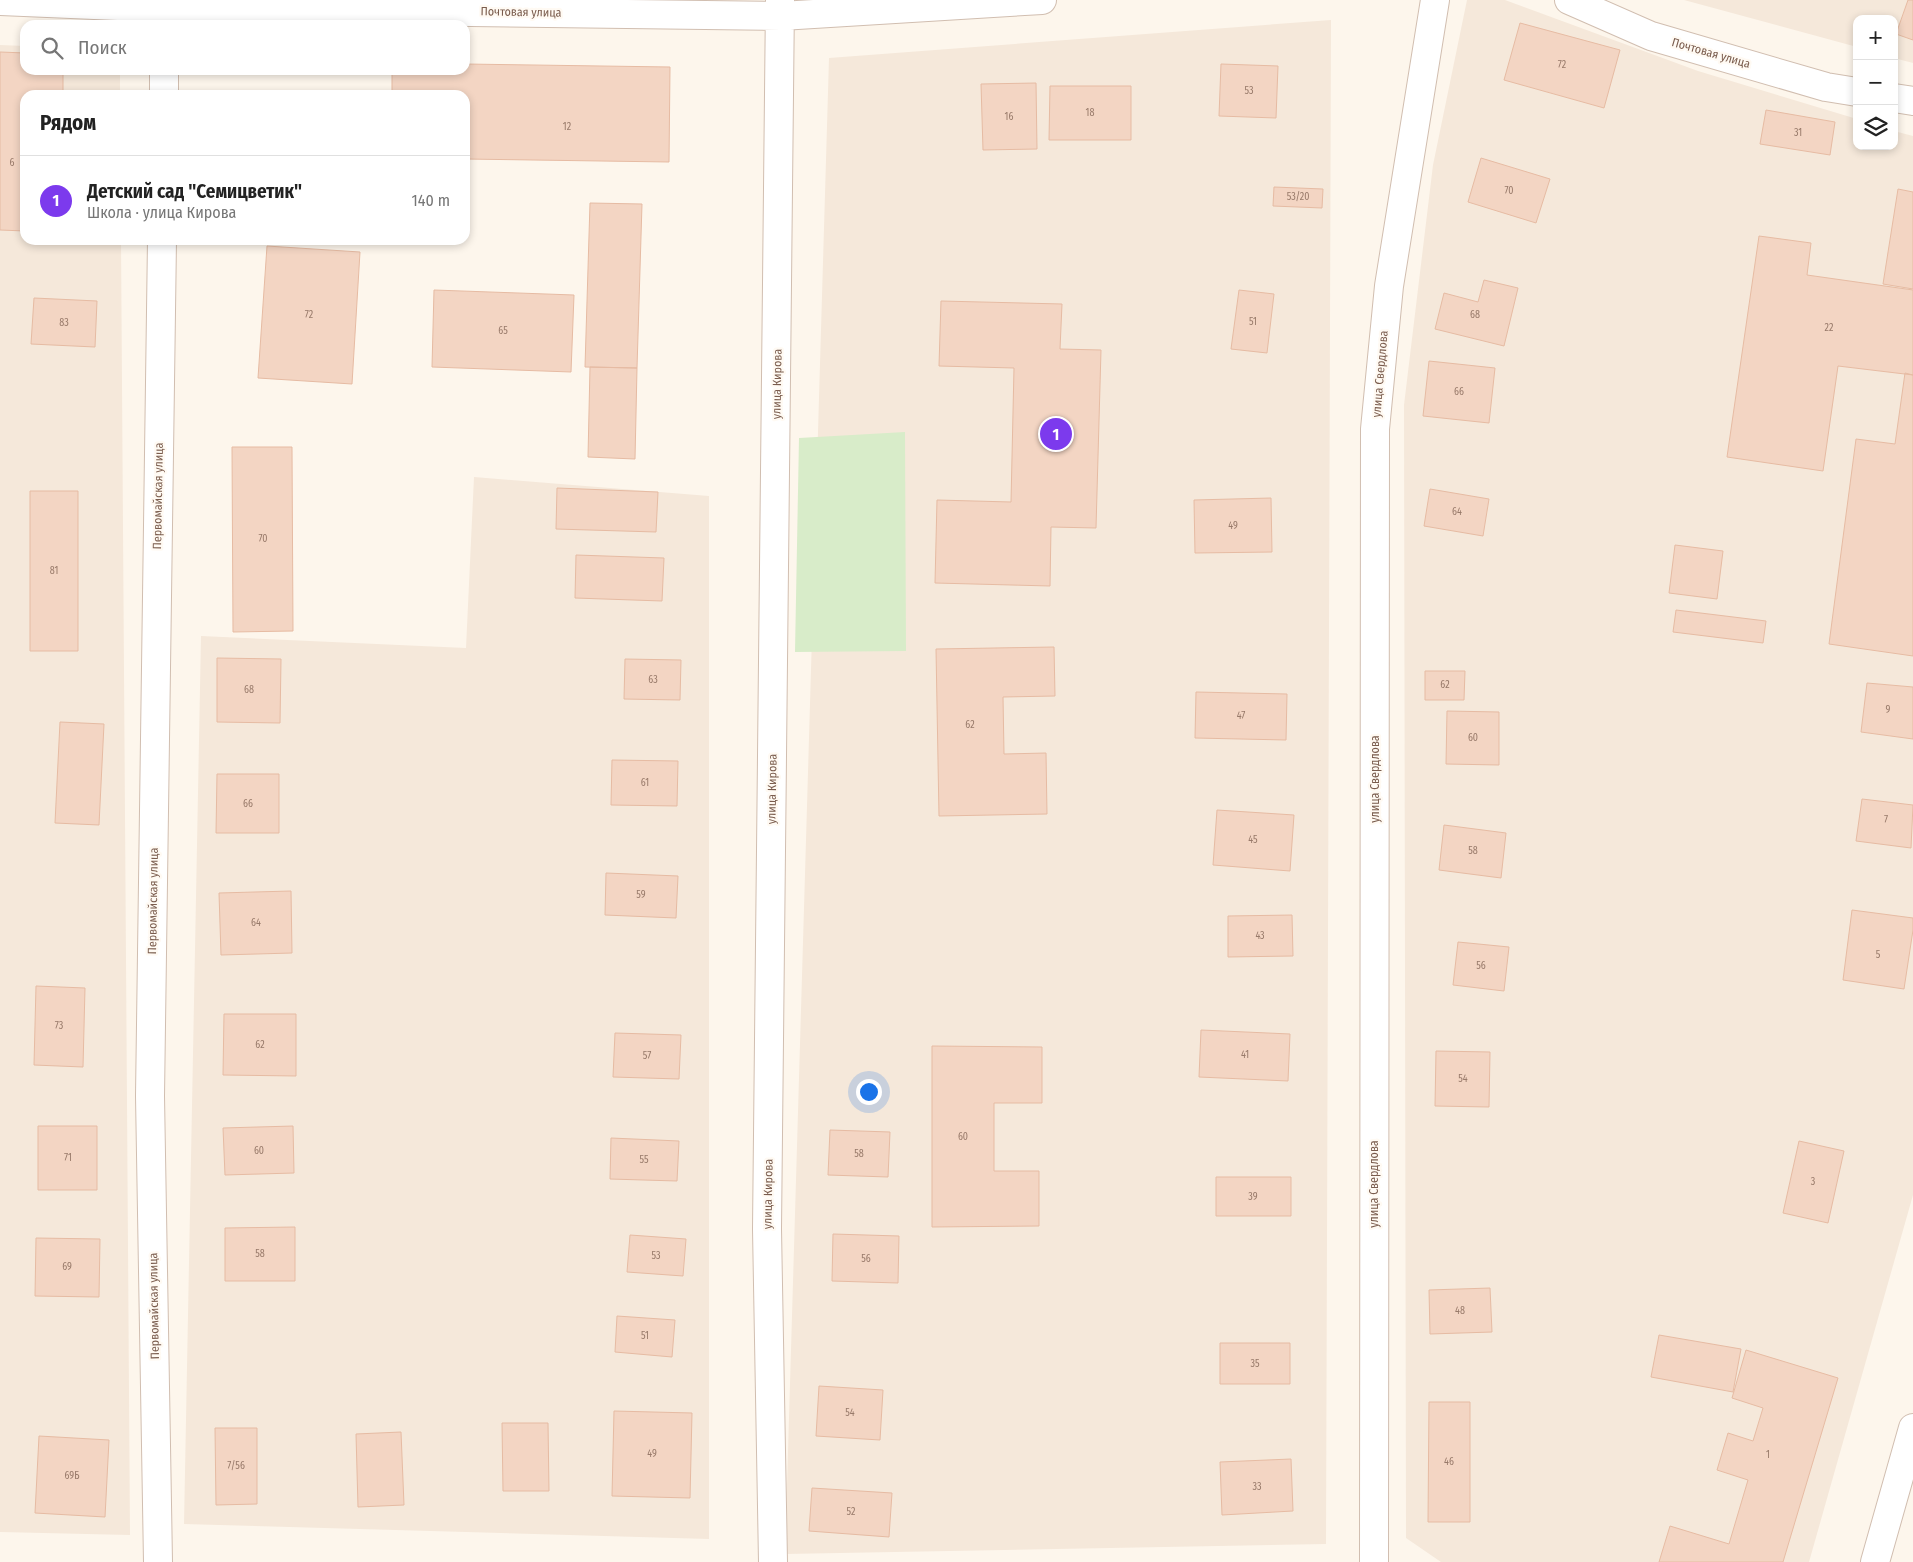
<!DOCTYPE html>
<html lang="ru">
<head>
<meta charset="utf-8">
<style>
  body { margin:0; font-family:"Fira Sans Condensed",sans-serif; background:#f2f2f2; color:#222 }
  .controls { position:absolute; right:15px; top:15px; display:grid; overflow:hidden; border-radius:10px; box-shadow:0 2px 8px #0003 }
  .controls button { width:45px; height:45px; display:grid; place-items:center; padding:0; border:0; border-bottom:1px solid #e0e0e0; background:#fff; color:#222; font:25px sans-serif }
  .you { position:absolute; left:868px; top:1091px; width:18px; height:18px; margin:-12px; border:4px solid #fff; border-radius:50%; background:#1a73e8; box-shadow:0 0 0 8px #1a73e833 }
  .badge { display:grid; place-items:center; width:32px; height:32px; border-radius:50%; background:#7c3aed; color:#fff; font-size:16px; font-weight:700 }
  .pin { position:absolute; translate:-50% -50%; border:2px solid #fff; box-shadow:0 1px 5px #0006 }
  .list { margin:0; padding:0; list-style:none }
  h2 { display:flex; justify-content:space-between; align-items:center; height:65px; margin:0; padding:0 20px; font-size:21px }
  h2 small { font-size:16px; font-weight:400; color:#767676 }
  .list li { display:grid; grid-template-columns:32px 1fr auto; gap:15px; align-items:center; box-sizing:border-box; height:90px; padding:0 20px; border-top:1px solid #e0e0e0 }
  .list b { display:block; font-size:19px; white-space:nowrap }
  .list p { margin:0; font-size:16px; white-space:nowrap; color:#767676 }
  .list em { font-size:16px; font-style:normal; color:#767676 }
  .icon { flex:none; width:28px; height:28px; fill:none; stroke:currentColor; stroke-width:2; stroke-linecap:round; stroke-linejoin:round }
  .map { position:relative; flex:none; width:1913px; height:1562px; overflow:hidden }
  .search { position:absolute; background:#fff; box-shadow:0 2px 8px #0003; left:20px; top:20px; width:450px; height:55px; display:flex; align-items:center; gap:12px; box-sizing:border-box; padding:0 18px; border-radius:15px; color:#767676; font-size:19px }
  .panel { position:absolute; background:#fff; box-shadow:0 2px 8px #0003; left:20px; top:90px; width:450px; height:155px; border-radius:15px }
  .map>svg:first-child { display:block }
  .residential { fill:#f5e8da }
  .green { fill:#d8ecc9 }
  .building { fill:#f3d5c3; stroke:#e6bba3 }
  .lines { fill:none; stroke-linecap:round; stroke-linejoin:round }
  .minor-casing { stroke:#d1beb0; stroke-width:30 }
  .minor { stroke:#fff; stroke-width:28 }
  .labels { text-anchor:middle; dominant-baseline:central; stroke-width:4.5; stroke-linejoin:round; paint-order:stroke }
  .number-label { font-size:10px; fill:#987a6a }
  .street-label { font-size:12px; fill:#7a5c4d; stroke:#fffaf3 }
</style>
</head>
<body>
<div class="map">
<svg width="1913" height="1562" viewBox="0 0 1913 1562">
  <rect width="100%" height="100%" fill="#fdf6ec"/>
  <path class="residential" d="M1467,0H1505L1698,71L1857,119V146H1894V131L1913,136V1195L1809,1562H1441L1406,1538L1404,405L1433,165Z
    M1684,0H1913V63L1894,58V19H1857V47Z
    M1331,20L1326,1544L785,1554L829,58Z
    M0,45L25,46V70H120V95H25V240H121L130,1535L0,1532Z
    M474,477L709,496V1539L184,1524L201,636L466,648Z"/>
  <path class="green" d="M905,432L906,651L795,652L799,438Z"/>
  <path class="building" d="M1908,0H1913V40L1896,34Z
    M1520,23L1620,50L1604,108L1504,80Z
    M0,52L25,53V70H63V95H25V231L0,230Z
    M465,64L670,67L669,162L465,159V95H392V70H465Z
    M1221,64L1278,66L1276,118L1219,116Z
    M1036,83L1037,149L983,150L981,84Z
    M1050,86H1131V140H1049Z
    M1766,110L1835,122L1830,155L1760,144Z
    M1481,158L1550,179L1536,223L1468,202Z
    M1274,187L1323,189L1322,208L1273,206Z
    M1898,189L1913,192V289L1883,284Z
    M590,203L642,204L637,368L585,367Z
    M1759,236L1811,243L1807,275L1913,290V375L1838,366L1823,471L1727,457Z
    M267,246L360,252L352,384L258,378Z
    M1484,280L1518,288L1504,346L1435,329L1444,293L1478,302Z
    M434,290L574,295L571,372L432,367Z
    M1239,290L1274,294L1267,353L1231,349Z
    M34,298L97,301L95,347L31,344Z
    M941,301L1062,304L1060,349L1101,350L1096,528L1051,527L1050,586L935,583L937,500L1011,502L1014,368L939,366Z
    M1429,361L1495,368L1489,423L1423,416Z
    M590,367L637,368L635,459L588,457Z
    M1905,373L1913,375V656L1829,644L1856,439L1895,444Z
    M232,447H292L293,631L233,632Z
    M557,488L658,492L656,532L556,529Z
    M1430,489L1489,499L1483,536L1424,526Z
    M30,491H78V651H30Z
    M1271,498L1272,552L1195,553L1194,500Z
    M1675,545L1723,551L1717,599L1669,593Z
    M576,555L664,558L662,601L575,598Z
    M1676,610L1766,621L1763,643L1673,632Z
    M1054,647L1055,696L1003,697L1004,754L1046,753L1047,814L939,816L936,649Z
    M217,658L281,659L280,723L217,722Z
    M625,659L681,660L680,700L624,699Z
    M1425,671H1465L1464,700H1425Z
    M1867,683L1913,687V739L1861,732Z
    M1196,692L1287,694L1286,740L1195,738Z
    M1447,711L1499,712V765L1446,764Z
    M60,722L104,724L99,825L55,823Z
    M612,760L678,761L677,806L611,805Z
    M217,774H279V833H216Z
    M1862,799L1913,805L1911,848L1856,841Z
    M1217,810L1294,815L1290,871L1213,865Z
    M1444,825L1506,833L1501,878L1439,870Z
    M606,873L678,876L676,918L605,915Z
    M291,891L292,953L221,955L219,893Z
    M1852,910L1913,918V930L1904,989L1843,980Z
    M1292,915L1293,956L1228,957V916Z
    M1458,942L1509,947L1504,991L1453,985Z
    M36,986L85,988L83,1067L34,1065Z
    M224,1014H296V1076L223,1075Z
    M1201,1030L1290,1034L1288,1081L1199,1077Z
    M615,1033L681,1035L679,1079L613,1077Z
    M932,1046L1042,1047V1103H994V1171H1039V1226L932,1227Z
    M1436,1051L1490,1052L1489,1107L1435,1106Z
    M38,1126H97V1190H38Z
    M293,1126L294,1173L225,1175L223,1128Z
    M830,1130L890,1132L888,1177L828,1175Z
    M611,1138L679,1141L677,1181L610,1179Z
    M1799,1141L1844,1151L1828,1223L1783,1213Z
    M1216,1177H1291V1216H1216Z
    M295,1227V1281H225V1228Z
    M833,1234L899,1236L898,1283L832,1281Z
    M630,1235L686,1239L683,1276L627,1272Z
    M36,1238L100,1239L99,1297L35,1296Z
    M1490,1288L1492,1332L1430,1334L1429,1290Z
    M617,1316L675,1320L672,1357L615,1352Z
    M1659,1335L1741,1349L1733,1392L1651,1377Z
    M1220,1343H1290V1384H1220Z
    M1746,1350L1838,1378L1783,1562H1659L1670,1526L1729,1544L1748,1480L1717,1470L1728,1433L1753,1441L1763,1408L1732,1398Z
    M819,1386L883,1390L880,1440L816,1436Z
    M1429,1402H1470V1522H1428Z
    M614,1411L692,1413L690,1498L612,1496Z
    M502,1423H548L549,1491H503Z
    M215,1428H257V1504L216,1505Z
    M401,1432L404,1505L358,1507L356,1434Z
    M39,1436L109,1440L105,1517L35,1513Z
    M1291,1459L1293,1511L1222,1515L1220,1462Z
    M812,1488L892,1493L889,1537L809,1531Z"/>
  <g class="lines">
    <defs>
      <path id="minor" d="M1569,0L1651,36L1826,87L1857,92
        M0,1L165,8L781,16L1042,0
        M164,95V70
        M1894,98L1913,101
        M158,1562L150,1096L162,240
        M773,1562L767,1229L780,0
        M1374,1562L1375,429L1389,286L1435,0
        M1875,1562L1913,1428"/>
    </defs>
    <use href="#minor" class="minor-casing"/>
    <use href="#minor" class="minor"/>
  </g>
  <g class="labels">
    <g class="number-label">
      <text x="1562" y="65">72</text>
      <text x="1249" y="91">53</text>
      <text x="1090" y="113">18</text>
      <text x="1009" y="117">16</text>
      <text x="567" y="127">12</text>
      <text x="1798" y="133">31</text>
      <text x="12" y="163">6</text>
      <text x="1509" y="191">70</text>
      <text x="1298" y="197">53/20</text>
      <text x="309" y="315">72</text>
      <text x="1475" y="315">68</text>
      <text x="1253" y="322">51</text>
      <text x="64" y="323">83</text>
      <text x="1829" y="328">22</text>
      <text x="503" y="331">65</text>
      <text x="1459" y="392">66</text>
      <text x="1457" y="512">64</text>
      <text x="1233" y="526">49</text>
      <text x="263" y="539">70</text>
      <text x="54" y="571">81</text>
      <text x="653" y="680">63</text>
      <text x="1445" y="685">62</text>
      <text x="249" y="690">68</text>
      <text x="1888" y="710">9</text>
      <text x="1241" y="716">47</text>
      <text x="970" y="725">62</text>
      <text x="1473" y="738">60</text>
      <text x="645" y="783">61</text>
      <text x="248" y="804">66</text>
      <text x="1886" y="820">7</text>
      <text x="1253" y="840">45</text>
      <text x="1473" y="851">58</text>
      <text x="641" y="895">59</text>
      <text x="256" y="923">64</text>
      <text x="1260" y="936">43</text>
      <text x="1878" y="955">5</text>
      <text x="1481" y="966">56</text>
      <text x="59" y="1026">73</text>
      <text x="260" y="1045">62</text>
      <text x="1245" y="1055">41</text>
      <text x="647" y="1056">57</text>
      <text x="1463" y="1079">54</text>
      <text x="963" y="1137">60</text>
      <text x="259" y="1151">60</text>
      <text x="859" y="1154">58</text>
      <text x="68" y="1158">71</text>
      <text x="644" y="1160">55</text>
      <text x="1813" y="1182">3</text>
      <text x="1253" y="1197">39</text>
      <text x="260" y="1254">58</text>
      <text x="656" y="1256">53</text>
      <text x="866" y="1259">56</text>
      <text x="67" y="1267">69</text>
      <text x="1460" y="1311">48</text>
      <text x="645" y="1336">51</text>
      <text x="1255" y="1364">35</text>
      <text x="850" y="1413">54</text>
      <text x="652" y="1454">49</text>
      <text x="1768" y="1455">1</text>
      <text x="1449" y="1462">46</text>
      <text x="236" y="1466">7/56</text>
      <text x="72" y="1476">69Б</text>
      <text x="1257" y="1487">33</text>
      <text x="851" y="1512">52</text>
    </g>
    <g class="street-label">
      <text transform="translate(521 12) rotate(1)">Почтовая улица</text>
      <text transform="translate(1711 53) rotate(16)">Почтовая улица</text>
      <text transform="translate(1380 374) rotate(-85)">улица Свердлова</text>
      <text transform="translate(777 384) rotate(-89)">улица Кирова</text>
      <text transform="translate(158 496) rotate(-89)">Первомайская улица</text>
      <text transform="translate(1375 779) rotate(-90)">улица Свердлова</text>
      <text transform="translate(772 789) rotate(-89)">улица Кирова</text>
      <text transform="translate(153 901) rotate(-89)">Первомайская улица</text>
      <text transform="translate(1374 1184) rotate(-90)">улица Свердлова</text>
      <text transform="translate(768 1194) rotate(-89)">улица Кирова</text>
      <text transform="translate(154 1306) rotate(-91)">Первомайская улица</text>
    </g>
  </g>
</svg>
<div class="controls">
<button>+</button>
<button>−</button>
<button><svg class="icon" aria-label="layers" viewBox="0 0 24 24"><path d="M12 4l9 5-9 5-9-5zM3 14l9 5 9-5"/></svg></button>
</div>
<div class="you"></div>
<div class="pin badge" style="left:1056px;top:434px">1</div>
<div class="search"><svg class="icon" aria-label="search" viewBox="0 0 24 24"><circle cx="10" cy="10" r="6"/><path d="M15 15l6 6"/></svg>Поиск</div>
<section class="panel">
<h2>Рядом<small></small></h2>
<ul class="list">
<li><span class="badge">1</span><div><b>Детский сад &quot;Семицветик&quot;</b><p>Школа · улица Кирова</p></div><em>140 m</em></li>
</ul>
</section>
</div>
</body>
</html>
